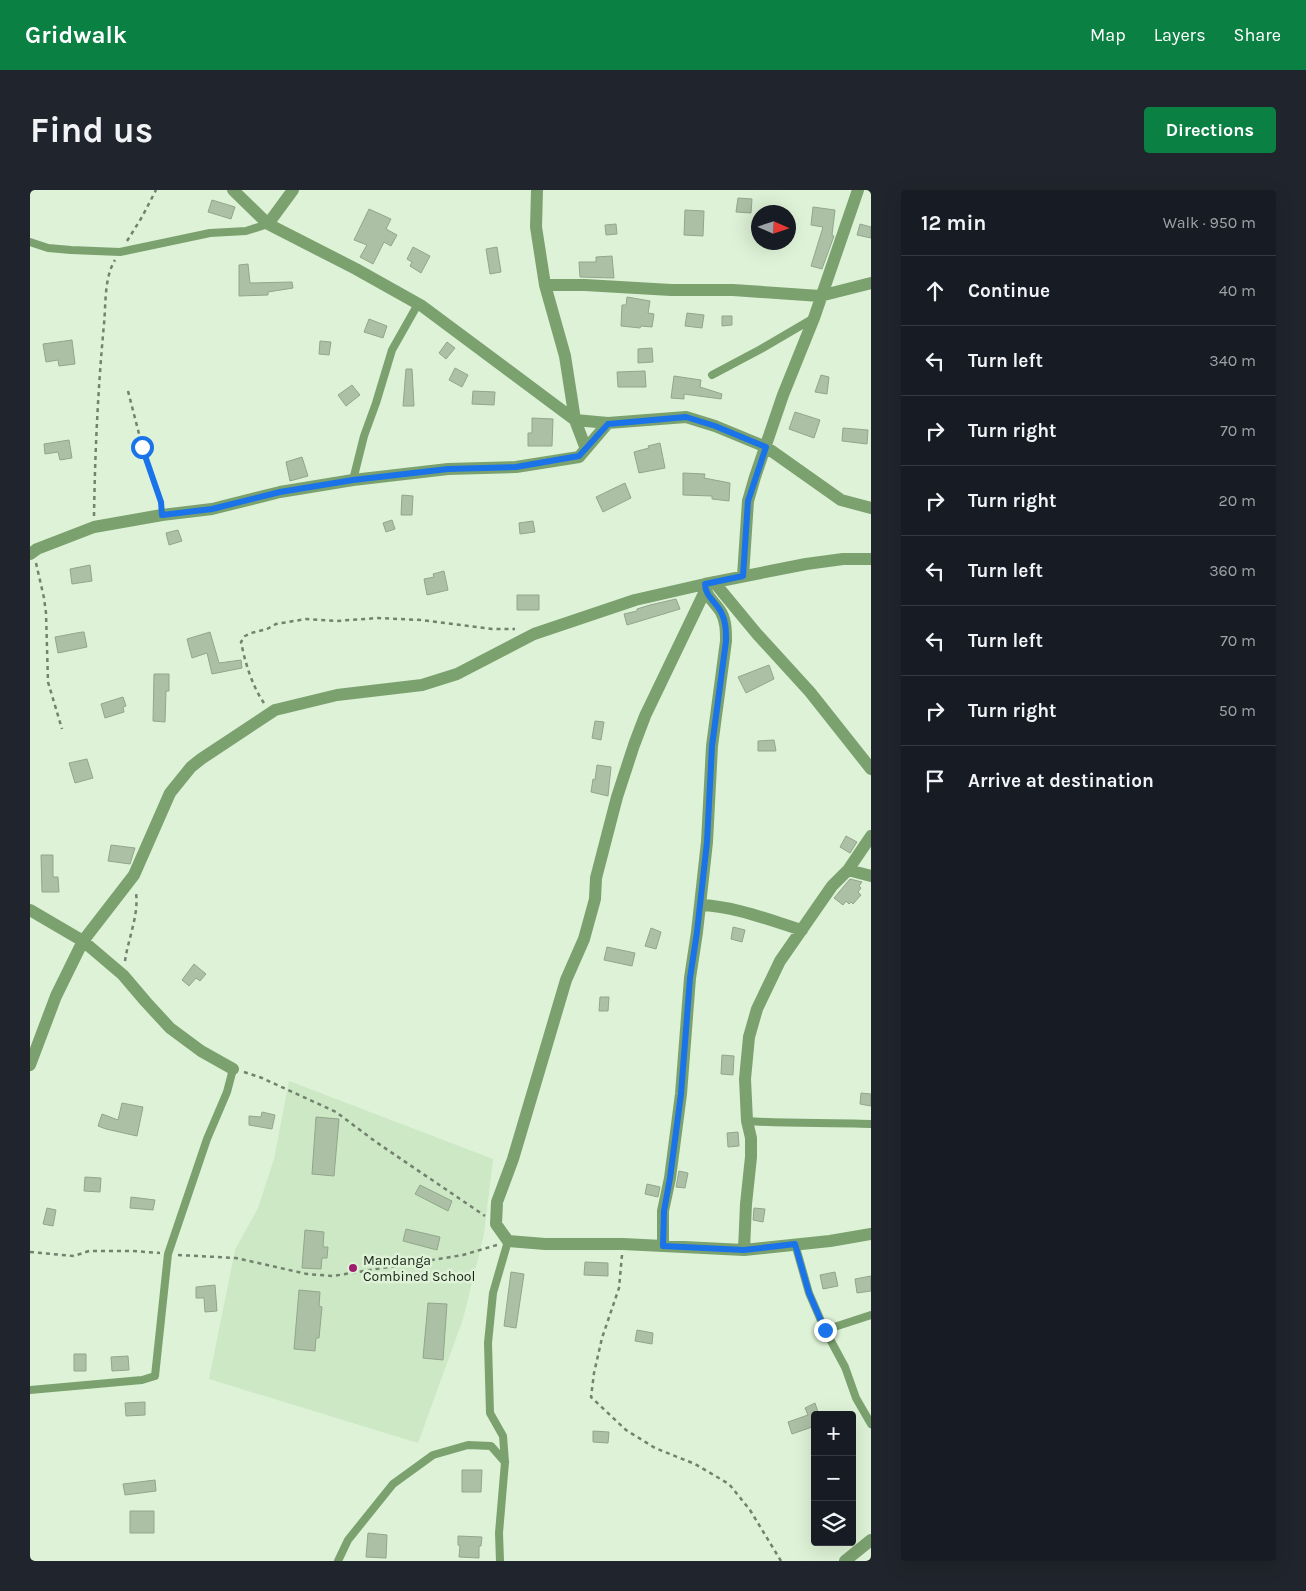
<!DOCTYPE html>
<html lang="en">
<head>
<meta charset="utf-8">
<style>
  body { margin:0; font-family:Karla,sans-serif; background:#20242c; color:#f1f3f6 }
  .controls { position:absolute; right:15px; bottom:15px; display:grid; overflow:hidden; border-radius:5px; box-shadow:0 5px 20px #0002 }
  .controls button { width:45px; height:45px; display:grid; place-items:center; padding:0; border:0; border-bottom:1px solid #363941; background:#171b24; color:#f1f3f6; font:25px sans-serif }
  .compass { position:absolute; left:721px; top:15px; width:45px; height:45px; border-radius:50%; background:#171b24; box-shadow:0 5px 20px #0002; rotate:93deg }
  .stop { position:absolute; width:15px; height:15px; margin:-11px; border:4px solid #1a73e8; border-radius:50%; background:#fff }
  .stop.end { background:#1a73e8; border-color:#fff; box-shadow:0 1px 5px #0008 }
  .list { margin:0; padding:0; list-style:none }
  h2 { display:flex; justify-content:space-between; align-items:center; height:65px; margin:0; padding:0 20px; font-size:21px }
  h2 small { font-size:16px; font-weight:400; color:#9ea1a6 }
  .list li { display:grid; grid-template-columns:32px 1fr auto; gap:15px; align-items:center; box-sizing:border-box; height:70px; padding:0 20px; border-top:1px solid #363941 }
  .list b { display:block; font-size:19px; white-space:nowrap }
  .list em { font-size:16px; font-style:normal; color:#9ea1a6 }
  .icon { flex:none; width:28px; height:28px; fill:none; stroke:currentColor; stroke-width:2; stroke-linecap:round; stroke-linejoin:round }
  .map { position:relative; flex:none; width:841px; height:1371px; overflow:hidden; border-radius:5px }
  header { display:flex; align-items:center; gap:30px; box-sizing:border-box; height:70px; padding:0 25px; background:#0b8043; color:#fff }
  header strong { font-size:24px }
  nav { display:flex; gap:28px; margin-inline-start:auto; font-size:18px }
  .intro { display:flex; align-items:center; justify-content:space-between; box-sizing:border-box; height:120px; padding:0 30px }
  h1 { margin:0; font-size:35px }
  .button { padding:12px 22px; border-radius:5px; background:#0b8043; color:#fff; font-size:18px; font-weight:700 }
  main { display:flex; gap:30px; padding:0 30px }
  aside { flex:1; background:#171b24; border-radius:5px; box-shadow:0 5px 20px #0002 }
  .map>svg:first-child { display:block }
  .built { fill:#cde8c5 }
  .building { fill:#abc0a5; stroke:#92a68c }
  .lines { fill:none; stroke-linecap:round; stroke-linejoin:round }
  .path { stroke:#73816f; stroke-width:2.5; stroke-dasharray:4 4; stroke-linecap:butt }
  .lane { stroke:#7ba16f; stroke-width:8 }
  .street { stroke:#7ba16f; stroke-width:12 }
  .route { stroke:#1a73e8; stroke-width:6 }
  .poi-dot { fill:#9f1d6e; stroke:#ddf2d6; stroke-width:2 }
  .labels { text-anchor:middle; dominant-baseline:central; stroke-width:5; stroke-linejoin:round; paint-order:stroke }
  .poi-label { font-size:14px; fill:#1a2218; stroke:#ddf2d6; text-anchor:start }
</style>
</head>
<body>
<header>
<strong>Gridwalk</strong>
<nav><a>Map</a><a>Layers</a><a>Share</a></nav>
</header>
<div class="intro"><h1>Find us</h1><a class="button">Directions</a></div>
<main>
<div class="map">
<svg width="841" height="1371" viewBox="0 0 841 1371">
  <rect width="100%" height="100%" fill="#ddf2d6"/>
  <path class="built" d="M259,891L463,969L454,1044L433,1129L388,1253L179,1189L205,1060L228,1018L244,969Z"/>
  <path class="building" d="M708,8L722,9L721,23L706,22Z
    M182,10L205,17L201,29L178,22Z
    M783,17L805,20L802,45L804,46L792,79L781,76L793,37L781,35Z
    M339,19L361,29L356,39L367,45L361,56L354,52L343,74L330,67L337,55L324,50Z
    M655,20L674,21L673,46L654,45Z
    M586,34L587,44L576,45L575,35Z
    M830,34L841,37V48L827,45Z
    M383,57L400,66L391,83L380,76L382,72L377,69Z
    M467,57L471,82L460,84L456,59Z
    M582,66L584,88L550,87L549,72H566V67Z
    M218,74L220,93L262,92L263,98L238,102V105L209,106V75Z
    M597,107L620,111L618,123L624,124L622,137L611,136L610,138L591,136L592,115H596Z
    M657,123L674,125L672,138L655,136Z
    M692,126H702V135L692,136Z
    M339,129L357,136L353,148L334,142Z
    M42,150L45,174L29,176L28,170L16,172L13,154Z
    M290,151L301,152L299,165L289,164Z
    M417,152L425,158L416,169L409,163Z
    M622,158L623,172L608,173V159Z
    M425,178L438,185L432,197L419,190Z
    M376,179H382L384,216H373Z
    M615,181L616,197H588L587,182Z
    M791,185L799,187L797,204L785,202Z
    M644,186L671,190L670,197L692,204L691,209L654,204V209L641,208Z
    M322,195L330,205L316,216L308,205Z
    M443,201L465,202L464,215L442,214Z
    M765,222L790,230L784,248L759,239Z
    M502,228L523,229L522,256H498V243H502Z
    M813,238L838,240L837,254L812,251Z
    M39,250L42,268L30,270L28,262L15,264L14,254Z
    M630,253L635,278L609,283L604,262L619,258L618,256Z
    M272,267L278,286L260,291L256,272Z
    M653,283L675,284L674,288L700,293L699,311L682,309V306L653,305Z
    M595,293L601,308L573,322L566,307Z
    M372,305L383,306L382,325H371Z
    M362,330L365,339L356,342L353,333Z
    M503,331L505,342L490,344L489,333Z
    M148,340L152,351L139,355L136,343Z
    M60,375L62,391L42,394L40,379Z
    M414,381L418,400L397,405L394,389L404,387L403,384Z
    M487,405H509V420H487Z
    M646,409L650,419L597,435L594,424L607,421V419L620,415Z
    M52,442H54L57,457L28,463L25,447Z
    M180,442L189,473L211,470L212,478L182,484L177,463L162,468L157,449Z
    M739,475L744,489L716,503L708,487Z
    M124,484H139V501H136L135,532L123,531Z
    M93,507L96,516L93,517L94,522L75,528L71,514Z
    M565,531L574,532L571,550L562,548Z
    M744,550L746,561H728V551Z
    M57,569L63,588L45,593L39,573Z
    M567,575L581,577L578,606L561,602L563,589L565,590Z
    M816,646L827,652L820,663L810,657Z
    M81,655L105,658L100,674L78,671Z
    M11,665H23V687H28L29,702H12Z
    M820,689L832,692L829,696L831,698L828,702L831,705L823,714L821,712L819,714L816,711L813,715L804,708Z
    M703,737L715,740L712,752L701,749Z
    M621,738L631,742L626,759L615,756Z
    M577,757L605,763L602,776L574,770Z
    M164,774L176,784L170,791L166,788L159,796L152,790Z
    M570,807H579L578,821H569Z
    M692,865L704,866L703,885L691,884Z
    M831,903L841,904V916L830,914Z
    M92,913L113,917L107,946L76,939L68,936L72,924L88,930Z
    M232,922L245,925L242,939L219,935V926L231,927Z
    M286,927L309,929L304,986L282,984Z
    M708,942L709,956L698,957L697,943Z
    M649,981L658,983L655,998L646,997Z
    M55,987L71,988L70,1002L54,1001Z
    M617,994L630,997L628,1007L615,1004Z
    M390,995L422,1011L418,1021L385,1004Z
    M101,1007L125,1010L123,1020L100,1018Z
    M17,1018L26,1020L23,1036L13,1034Z
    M724,1018L735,1019L733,1032L723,1030Z
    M376,1039L410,1047L407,1060L373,1051Z
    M275,1040L294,1042L293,1057H298L297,1068H292L291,1079L272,1078Z
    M555,1072L578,1073V1086L554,1085Z
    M481,1082L494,1084L486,1138L474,1136Z
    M805,1082L808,1096L793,1099L790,1085Z
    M841,1086V1101L827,1103L825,1089Z
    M185,1095L187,1121L175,1122L174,1108H166V1097Z
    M269,1100L290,1102L289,1116L292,1117L289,1148H286L285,1161L264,1159Z
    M398,1113L417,1114L413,1170L393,1168Z
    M607,1140L623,1143L622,1154L605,1151Z
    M44,1164H56V1181H44Z
    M98,1166L99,1180L82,1181L81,1167Z
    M115,1212V1225L96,1226L95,1213Z
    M785,1213L789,1225H785V1236L762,1244L758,1232L778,1225L775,1218Z
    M563,1241L579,1242L578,1253L563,1252Z
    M432,1280H452L451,1302H432Z
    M125,1290L126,1301L95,1305L93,1294Z
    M100,1321H124V1343H100Z
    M338,1343L357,1345L356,1368L336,1367Z
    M428,1346L452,1347L451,1356H449V1368L429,1367L430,1356L428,1355Z"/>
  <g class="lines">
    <path class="path" d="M97,51L112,27L126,0
      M98,201L115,267L131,314
      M64,326C65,261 68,198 74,134C76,114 74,88 85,70
      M6,373L14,408L16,423L18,492L32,539
      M234,513C222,496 215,472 211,452L215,446L221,443L237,439L246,434L276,429L306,431L348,428L391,430L462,439H485
      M95,771C98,749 109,725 106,703
      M214,882L232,888L306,922L346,952L455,1026
      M0,1062L44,1066L59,1061H103L130,1063
      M148,1065L206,1068L277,1084L303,1086L433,1065L467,1055
      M592,1065L589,1098L572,1148L564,1183L561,1207L596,1240L625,1258L665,1274L699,1294L720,1320L751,1371"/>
    <path class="lane" d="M0,52L18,58L41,60L90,62L180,43L216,41L238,34
      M682,185L731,159L784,128
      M323,290L334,246L346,213L362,160L388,114
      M717,931C759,934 800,932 841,934
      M765,1054L779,1103L795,1140L815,1177L826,1208L841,1234
      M795,1140L841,1125
      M0,1200L112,1190L125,1186L138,1064L177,949L197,902L203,879
      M308,1371L318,1350L363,1294L403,1265L438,1255L461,1256L475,1272
      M470,1371L469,1343L475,1272L473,1246L460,1223L458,1153L463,1103L478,1051"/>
    <path class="street" d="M203,0L238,34L326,79L392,116L545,230L578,233L656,227L685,236L736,257L811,310L841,318
      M507,0L506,37L515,95L535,166L545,230L556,259
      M238,34L263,0
      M515,95H555L641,100H703L790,106L841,93
      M0,364L7,359L64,337L132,325L182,319L250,302L323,290L418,279L486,277L549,267L578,233
      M713,386L718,311L725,287L753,205L784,128L828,0
      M684,392L727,444L780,502L841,579
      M675,394C675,406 685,412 691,422C696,431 696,441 696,451L682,556L677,652L670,715C704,716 739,730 772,740
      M675,401L615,526L604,555L587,607L566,688L565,709L554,749L536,790L483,969L467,1012L466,1034L478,1051L515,1054H593L714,1060L800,1051L841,1044
      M818,680L841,686
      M0,720L53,751L93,785L116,812L140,838L171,861L203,879
      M0,875L26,806L53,751L104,685L140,603L161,577L171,569L245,520L307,505L392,495L427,484L504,444L605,410L675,394L776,374L813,369H841
      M633,1056V1021L640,988L651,904L660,788L667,742L670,715
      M714,1060L716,1014L721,967V948L717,931L715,889L719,847L727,819L750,771L802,696L818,680L841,646
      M815,1371L841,1350"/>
  </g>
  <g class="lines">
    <path class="route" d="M112,257L131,312L132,325L182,319L250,302L323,290L418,279L486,277L549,266L578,234L656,227L685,236L736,257L718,311L713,386L675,394C675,406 686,412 691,422C696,431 696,441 696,451L682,556L677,652L667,742L660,788L651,904L640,988L634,1021L633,1056L714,1060L765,1054L779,1103L795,1140"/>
  </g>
  <circle class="poi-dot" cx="323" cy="1078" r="5"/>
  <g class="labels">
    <g class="poi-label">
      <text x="333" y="1070">Mandanga<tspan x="333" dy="16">Combined School</tspan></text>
    </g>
  </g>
</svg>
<div class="controls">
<button>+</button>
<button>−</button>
<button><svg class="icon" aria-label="layers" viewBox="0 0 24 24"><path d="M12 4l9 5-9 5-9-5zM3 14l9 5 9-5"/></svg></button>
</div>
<svg class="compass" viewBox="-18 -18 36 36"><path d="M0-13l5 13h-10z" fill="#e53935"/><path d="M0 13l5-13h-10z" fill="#9ea1a6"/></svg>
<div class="stop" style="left:112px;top:257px"></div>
<div class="stop end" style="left:795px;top:1140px"></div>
</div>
<aside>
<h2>12 min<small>Walk · 950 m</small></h2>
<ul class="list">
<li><svg class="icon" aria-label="ahead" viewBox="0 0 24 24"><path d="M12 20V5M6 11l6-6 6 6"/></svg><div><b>Continue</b></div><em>40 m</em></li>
<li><svg class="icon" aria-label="left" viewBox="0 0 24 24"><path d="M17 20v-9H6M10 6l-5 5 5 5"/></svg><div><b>Turn left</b></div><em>340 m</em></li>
<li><svg class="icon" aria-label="right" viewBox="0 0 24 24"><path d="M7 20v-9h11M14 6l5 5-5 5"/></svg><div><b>Turn right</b></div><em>70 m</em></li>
<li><svg class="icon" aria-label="right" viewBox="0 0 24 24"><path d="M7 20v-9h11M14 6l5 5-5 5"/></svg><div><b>Turn right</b></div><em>20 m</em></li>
<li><svg class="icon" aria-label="left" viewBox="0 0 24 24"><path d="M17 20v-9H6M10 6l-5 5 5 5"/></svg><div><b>Turn left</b></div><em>360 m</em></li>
<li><svg class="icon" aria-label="left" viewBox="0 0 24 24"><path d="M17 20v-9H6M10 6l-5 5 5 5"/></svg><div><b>Turn left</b></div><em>70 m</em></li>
<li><svg class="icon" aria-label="right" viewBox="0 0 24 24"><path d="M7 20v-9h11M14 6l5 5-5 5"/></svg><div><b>Turn right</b></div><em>50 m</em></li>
<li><svg class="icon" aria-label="arrive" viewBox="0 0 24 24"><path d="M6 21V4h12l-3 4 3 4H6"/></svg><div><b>Arrive at destination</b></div></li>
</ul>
</aside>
</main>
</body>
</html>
